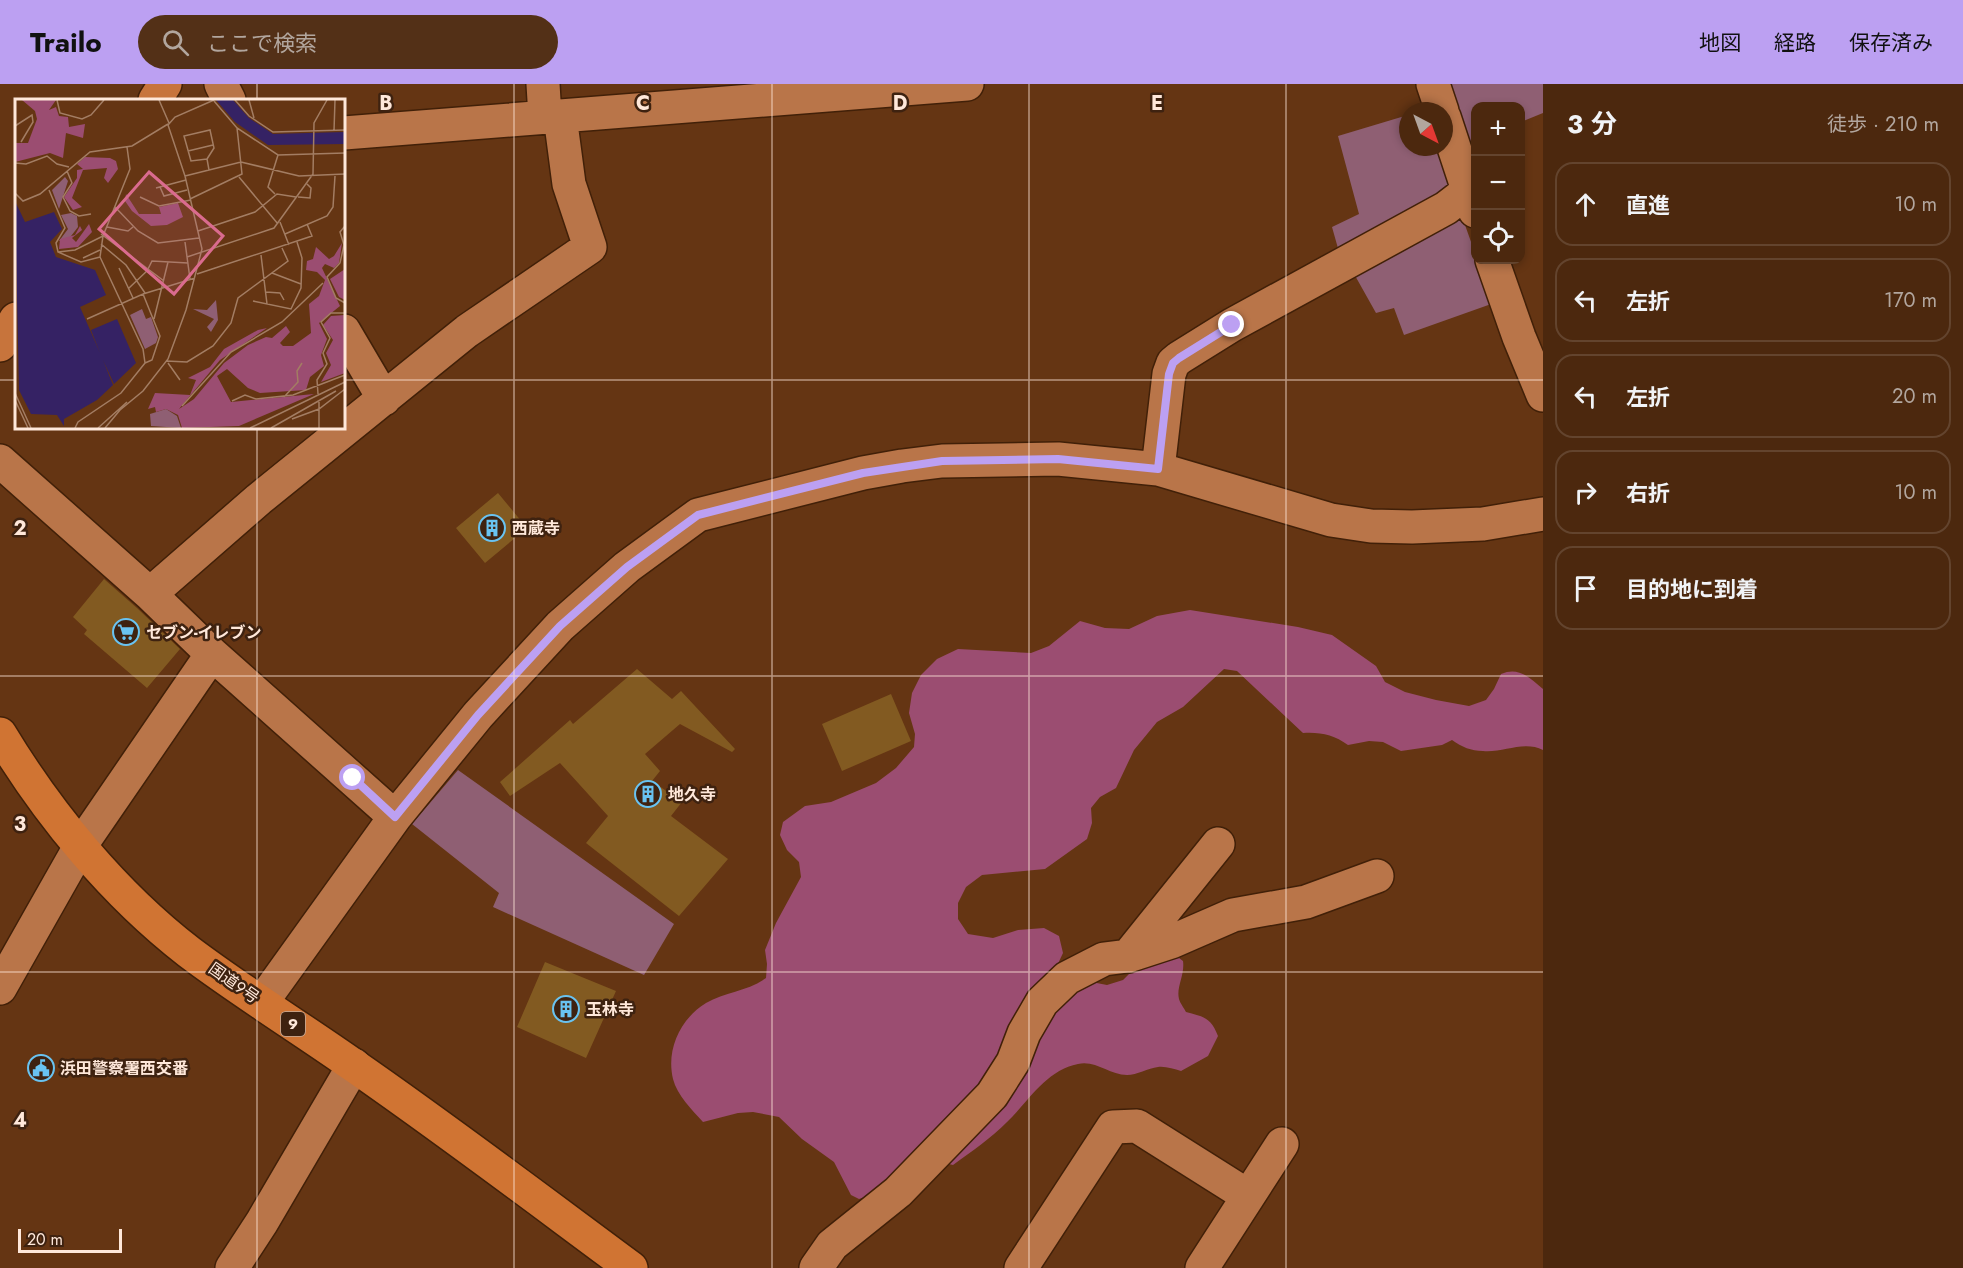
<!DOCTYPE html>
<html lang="ja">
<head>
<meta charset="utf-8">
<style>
  body { margin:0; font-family:Jost,"Noto Sans JP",sans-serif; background:#533017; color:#f1f3f6 }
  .controls { position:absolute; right:18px; top:18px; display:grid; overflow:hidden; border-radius:12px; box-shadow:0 3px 9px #0003 }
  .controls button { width:54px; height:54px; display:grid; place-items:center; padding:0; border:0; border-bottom:2px solid #63442e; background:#4c280e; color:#f1f3f6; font:30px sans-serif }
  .compass { position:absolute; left:1399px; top:18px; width:54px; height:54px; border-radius:50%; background:#4c280e; box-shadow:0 3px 9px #0003; rotate:139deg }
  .scale { position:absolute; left:18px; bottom:15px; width:104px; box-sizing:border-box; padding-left:6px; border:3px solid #ffe8da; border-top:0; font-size:16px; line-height:21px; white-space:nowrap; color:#ffe8da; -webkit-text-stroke:4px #3e2210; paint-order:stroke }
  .stop { position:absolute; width:18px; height:18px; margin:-14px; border:4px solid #bca0f2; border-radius:50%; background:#fff }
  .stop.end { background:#bca0f2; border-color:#fff; box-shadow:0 2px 6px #0008 }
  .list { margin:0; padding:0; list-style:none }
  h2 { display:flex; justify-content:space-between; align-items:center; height:78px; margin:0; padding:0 24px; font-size:26px }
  h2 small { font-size:20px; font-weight:400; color:#b2a69e }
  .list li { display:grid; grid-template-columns:39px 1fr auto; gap:18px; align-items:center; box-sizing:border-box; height:84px; margin:0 12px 12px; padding:0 12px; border:2px solid #63442e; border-radius:18px }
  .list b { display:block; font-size:22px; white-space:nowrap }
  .list em { font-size:20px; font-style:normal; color:#b2a69e }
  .icon { flex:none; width:33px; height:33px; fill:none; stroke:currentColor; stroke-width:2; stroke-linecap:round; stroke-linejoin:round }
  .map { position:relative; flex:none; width:1543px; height:1184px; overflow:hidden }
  header { display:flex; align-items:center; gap:36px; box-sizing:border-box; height:84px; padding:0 30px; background:#bca0f2; color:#111 }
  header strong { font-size:28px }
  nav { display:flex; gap:33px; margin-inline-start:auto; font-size:21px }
  .search { width:420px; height:54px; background:#533017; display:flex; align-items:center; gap:15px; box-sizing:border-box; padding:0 21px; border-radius:33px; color:#b2a69e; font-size:22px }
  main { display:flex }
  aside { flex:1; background:#4c280e }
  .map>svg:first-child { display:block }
  .green { fill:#8f5f73 }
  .forest { fill:#9b4d71 }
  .building { fill:#825a21 }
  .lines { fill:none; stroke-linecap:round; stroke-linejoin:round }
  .minor-casing { stroke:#412008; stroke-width:36 }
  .major-casing { stroke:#412008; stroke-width:36 }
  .highway-casing { stroke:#412008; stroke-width:36 }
  .minor { stroke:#b97549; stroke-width:33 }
  .major { stroke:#c7743c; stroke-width:33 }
  .highway { stroke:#d07433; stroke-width:33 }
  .route { stroke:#bca0f2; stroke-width:8 }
  .grid { fill:none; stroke:#ffe8da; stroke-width:1.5; stroke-opacity:0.55 }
  .labels { text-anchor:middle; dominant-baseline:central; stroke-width:5; stroke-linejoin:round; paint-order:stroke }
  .shield { fill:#3e2210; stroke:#c5ad9d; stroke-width:1.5 }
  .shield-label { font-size:15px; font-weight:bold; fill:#ffe8da }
  .poi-label { font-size:16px; font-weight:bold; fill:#ffe8da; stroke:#3e2210; text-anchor:start }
  .street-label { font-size:16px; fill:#ffe8da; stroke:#3e2210 }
  .inset-road { fill:none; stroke:#a37d63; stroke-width:1.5 }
  .view { fill:#da6b8e; fill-opacity:0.15; stroke:#da6b8e; stroke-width:3 }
  .inset-edge { fill:none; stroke:#ffe8da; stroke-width:3 }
  .grid-label { font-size:20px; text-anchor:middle; font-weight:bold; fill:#ffe8da; stroke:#3e2210; stroke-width:5; stroke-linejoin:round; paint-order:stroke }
</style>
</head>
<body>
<header>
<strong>Trailo</strong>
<div class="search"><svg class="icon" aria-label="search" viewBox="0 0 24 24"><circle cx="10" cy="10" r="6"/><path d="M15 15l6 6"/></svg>ここで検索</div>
<nav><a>地図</a><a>経路</a><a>保存済み</a></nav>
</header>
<main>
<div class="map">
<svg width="1543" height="1184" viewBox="0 0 1543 1184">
  <rect width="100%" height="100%" fill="#653513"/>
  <path class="green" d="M1445,0H1543V29L1521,38L1520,22H1476L1475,55L1463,60Z
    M1408,31V63H1438L1452,108L1341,175L1332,143L1359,130L1338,52Z
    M1460,127L1475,169L1476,176H1478L1494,219L1404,251L1394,224L1376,229L1353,188Z
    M458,686L674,840L644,891L493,823L499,809L412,740Z"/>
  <path class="forest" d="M1190,526L1298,543L1332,551L1376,582L1385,598L1405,608L1436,616L1469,622L1486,616L1494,605L1501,590C1519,582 1530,594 1543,605V666C1524,656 1503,669 1483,667C1471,667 1462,663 1452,656L1442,661L1401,667L1383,658L1369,657L1348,661C1334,651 1321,648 1303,649L1237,587L1224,585L1183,623L1157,638L1134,666L1116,704L1100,713L1091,724L1092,739L1087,755L1045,785L982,791L966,803L958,819V835L968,850L993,854L1018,846L1044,844L1059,852L1063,869L1055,886L985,996L878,1109L859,1115L851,1111L834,1078L802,1055L779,1033L753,1028L738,1029L703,1038C692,1026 677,1011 673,995C666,966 680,935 706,919C725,908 748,907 766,894L767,880L765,866L776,839L801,793L799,778L787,766L780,751L783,738L805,722L831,718L876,699L896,684L914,663L915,650L909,629L912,609L921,591L937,575L958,565L1031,569L1049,562L1080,537L1105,544L1129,545L1157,532Z
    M1171,868L1183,877C1185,891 1176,903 1179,915C1180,919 1184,924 1186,928C1205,933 1211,934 1218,952L1208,972L1181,987C1174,985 1165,982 1158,983C1148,984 1137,991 1127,991C1109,991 1096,976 1078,980C1046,986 1028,1018 1007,1038C991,1054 971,1068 953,1081L945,1079L1039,941L1081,896L1107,901L1123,896L1137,882Z"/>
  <path class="building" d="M498,409L527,444L485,479L456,444Z
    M104,495L137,524L180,565L147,604L84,550L87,546L73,533Z
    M637,585L672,615L681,607L735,665L732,668L680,640L645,670L660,687L652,697L682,718L671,732L728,775L679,832L586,759L608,732L560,679L510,712L500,698L570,636L573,640Z
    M891,610L911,657L842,687L822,640Z
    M545,878L616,907L586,974L517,943Z"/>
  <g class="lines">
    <defs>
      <path id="minor" d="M221,0L229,16
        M543,0L545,33
        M1433,0L1442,27
        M1444,33L1475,127
        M344,49L967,0
        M1492,176L1519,253L1543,311
        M344,247L384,315
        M0,377L150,510L212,570L395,733
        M1158,385L1169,290L1173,279L1179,274L1232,241L1446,124L1468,107
        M150,510L259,415L467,247L590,163L569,100L560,32
        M1128,872L1218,760
        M0,904L81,761L212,570
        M262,918L395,733L478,631L560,542L627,483L698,431L863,389L902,382L942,377L1058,375L1158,385L1331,436L1371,442L1412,443L1483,440L1543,430
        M232,1184L262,1138L354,981
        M816,1184L832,1161L898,1108L992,1011L1013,978L1024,949L1042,918L1067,894L1104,875L1128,872L1171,858L1233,831L1306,818L1377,792
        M1021,1184L1113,1043L1137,1042L1248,1112
        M1202,1184L1282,1060"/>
      <path id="major" d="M155,16L165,0
        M0,261L16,235"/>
      <path id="highway" d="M0,650C49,731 114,810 189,868C242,908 299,943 353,981C447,1046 539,1116 631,1184"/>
    </defs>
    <use href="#minor" class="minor-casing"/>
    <use href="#major" class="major-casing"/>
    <use href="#highway" class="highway-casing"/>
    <use href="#minor" class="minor"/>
    <use href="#major" class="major"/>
    <use href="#highway" class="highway"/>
  </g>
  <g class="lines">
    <path class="route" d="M353,694L395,733L478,631L560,542L627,483L698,431L863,389L942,377L1058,375L1158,385L1169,290L1173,279L1179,274L1232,241"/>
  </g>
  <path class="grid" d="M257,0V16M514,0V1184M772,0V1184M1029,0V1184M1286,0V1184M0,296H16M344,296H1543M257,344V1184M0,592H1543M0,888H1543"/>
  <defs>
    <symbol id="building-ring" viewBox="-11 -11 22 22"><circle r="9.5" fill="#3e2210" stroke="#69c3f1" stroke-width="1.5"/><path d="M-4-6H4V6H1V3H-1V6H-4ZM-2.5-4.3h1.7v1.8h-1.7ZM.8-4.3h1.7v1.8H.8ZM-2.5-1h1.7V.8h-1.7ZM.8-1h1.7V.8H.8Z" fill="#69c3f1"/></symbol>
    <symbol id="supermarket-ring" viewBox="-11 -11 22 22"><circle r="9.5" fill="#3e2210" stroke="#69c3f1" stroke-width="1.5"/><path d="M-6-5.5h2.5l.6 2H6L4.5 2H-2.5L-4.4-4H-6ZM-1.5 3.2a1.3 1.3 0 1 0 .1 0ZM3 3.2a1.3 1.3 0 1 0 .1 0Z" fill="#69c3f1"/></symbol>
    <symbol id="civic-ring" viewBox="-11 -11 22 22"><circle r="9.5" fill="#3e2210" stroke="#69c3f1" stroke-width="1.5"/><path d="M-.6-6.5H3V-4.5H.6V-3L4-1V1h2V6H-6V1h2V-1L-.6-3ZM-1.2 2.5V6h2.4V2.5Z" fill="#69c3f1"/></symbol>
  </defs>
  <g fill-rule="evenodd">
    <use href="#building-ring" x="477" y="429" width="30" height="30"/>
    <use href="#supermarket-ring" x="111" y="533" width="30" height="30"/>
    <use href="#building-ring" x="633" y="695" width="30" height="30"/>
    <use href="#building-ring" x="551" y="910" width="30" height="30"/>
    <use href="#civic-ring" x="26" y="969" width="30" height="30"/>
  </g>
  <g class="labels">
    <rect class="shield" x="281" y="928" width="24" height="24" rx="4.5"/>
    <g class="shield-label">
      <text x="293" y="940">9</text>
    </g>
    <g class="poi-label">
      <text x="512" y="444">西蔵寺</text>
      <text x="146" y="548">セブン-イレブン</text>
      <text x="668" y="710">地久寺</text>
      <text x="586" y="925">玉林寺</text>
      <text x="60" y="984">浜田警察署西交番</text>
    </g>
    <g class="street-label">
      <text transform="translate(234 899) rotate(35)">国道9号</text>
    </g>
  </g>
  <g transform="translate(15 15)">
    <rect width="330" height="330" fill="#653513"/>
    <path d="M50,78L53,82L44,110L37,91ZM56,114L62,117L63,128L53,141L44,142L53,130L46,116ZM201,201L203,221L196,233L192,228L199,220L178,210L192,211ZM127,210L131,220L136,218L143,238L141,244L130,250L115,216ZM151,310L162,317L166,329L136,327L135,315Z" fill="#8f5f73"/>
    <path d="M7,1H41L34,11L41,8L44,17L53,18L54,28L70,25L68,39L51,34L48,59L35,54L0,63V44H13L22,20L20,12ZM70,58L95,59L101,62L103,70L93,84L89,79L92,69L68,71L57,99L67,108L58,111L49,98L62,79V71L68,70L62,65ZM111,95L124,115H146L144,108L163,104L168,118L152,126L136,127L117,112L110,102ZM74,125L77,133L63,148L44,150L45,140L60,136L65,127L67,131L57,139L61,143ZM327,144L324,164L319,169L310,165L307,169L325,207L304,224L312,240L306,256L309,267L295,278L291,291L245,294L233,289L212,270L202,277L216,303L299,295L224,327L167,329L163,316L151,310L141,313L140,308L133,310L140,294L175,296L181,281L173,279L195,268L209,250L243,231L252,229L205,261L164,310L179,300L209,264L233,246L251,238L257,239L271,227L275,233L265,244L268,247H278L296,234L294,205L304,197L310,181L302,173L291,171L292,162L298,160L301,148L314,160L319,157ZM330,170V201L324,198L315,180ZM330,216V274L306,283L316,266L311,254L318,241L308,226L316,217Z" fill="#9b4d71"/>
    <path d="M201,1H218L234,19L258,35L330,33V45L253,46L220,23ZM0,102L10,123L39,113L47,130L35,143L41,158L80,171L91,196L65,208L85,254L76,231L102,220L121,264L99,285L88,261L98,286L82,301L49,320V327L42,316L16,315L4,291Z" fill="#352264"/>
    <path class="inset-road" d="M42,1L45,14L67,20L76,16L89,1M144,1L154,24M220,1L234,17L258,33L330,31M234,1L239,19M199,2L222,29L263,56L330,54M0,27L17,16L18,23L6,43M319,32L320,1M173,52L198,46M192,60L176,62L169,37L195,31L199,49L192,60L194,71M0,64L11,65L32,57L42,65L54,68M52,72L57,84L48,98L55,112L64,117L76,115M170,77L226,63L284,77L330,75M224,78L263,125M145,88L149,97L172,91M141,89L171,81M34,91L50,129L41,144L43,153L66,163L85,158M0,94L8,102L25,95L75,53L117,47L153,25M260,95L253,88L263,56M125,98L144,107L176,101M283,98L295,99L296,89L292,85M175,100L227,75L222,29M100,108L123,132L143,144L184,139M265,123L274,146M330,127L325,133L329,146L325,164L312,178L321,199L330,204M92,128L113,132L118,128M183,132L240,113L262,95L281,98M86,135L149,182M270,135L312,117L318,108L320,77M170,143L175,180M86,145L111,166L130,194M43,153L60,151L88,137M246,156L252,205M172,158L259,129L298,75L299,24L312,1M68,159L85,151M104,169L118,199M133,170L137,162L173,164M257,174L286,185M182,175L297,137L292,125M114,189L134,170M251,193L265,194L269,201M128,195L180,179M238,202L276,210L286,189L287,159L282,143M72,220L128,195L145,237L137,261L130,264M139,220L153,163M151,262L172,263L198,247L216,224L223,199L273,162L267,149M153,264L165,281M0,294L16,329M303,295L302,281L312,265L308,254L315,239L306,223L316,214H330M269,298L283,283L282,272L287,264M0,301L13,329M217,302L230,296L241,300L278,296L330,276M304,303V329M167,307L216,253L267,223L308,184M277,320L304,310L330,290M60,329L63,323L106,294L130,264L128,250L85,158L88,137L115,70L112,48M83,329L112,303M90,329L105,311L128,292L153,260L171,211L187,150L170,77L153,26L160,18L199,1M235,329L330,283M256,329L321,292"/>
    <path class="view" d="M134,73L208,137L159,195L84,130Z"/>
    <rect width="330" height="330" class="inset-edge"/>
  </g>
  <g class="grid-label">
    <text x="386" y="26">B</text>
    <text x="643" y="26">C</text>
    <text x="900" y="26">D</text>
    <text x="1157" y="26">E</text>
    <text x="20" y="451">2</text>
    <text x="20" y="747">3</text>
    <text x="20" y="1043">4</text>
  </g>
</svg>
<div class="controls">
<button>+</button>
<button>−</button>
<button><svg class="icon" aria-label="locate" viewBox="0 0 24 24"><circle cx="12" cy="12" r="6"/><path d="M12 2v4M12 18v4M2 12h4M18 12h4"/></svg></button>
</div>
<svg class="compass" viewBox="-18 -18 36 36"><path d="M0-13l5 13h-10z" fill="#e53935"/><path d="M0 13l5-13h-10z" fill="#b2a69e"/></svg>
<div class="scale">20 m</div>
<div class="stop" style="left:353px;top:694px"></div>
<div class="stop end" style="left:1232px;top:241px"></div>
</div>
<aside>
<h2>3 分<small>徒歩 · 210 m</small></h2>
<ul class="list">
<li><svg class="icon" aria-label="ahead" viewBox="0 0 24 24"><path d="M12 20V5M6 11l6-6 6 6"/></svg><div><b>直進</b></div><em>10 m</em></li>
<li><svg class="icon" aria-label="left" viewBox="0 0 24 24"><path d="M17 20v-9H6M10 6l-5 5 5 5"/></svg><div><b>左折</b></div><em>170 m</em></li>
<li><svg class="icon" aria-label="left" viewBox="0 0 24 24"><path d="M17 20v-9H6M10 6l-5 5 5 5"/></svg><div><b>左折</b></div><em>20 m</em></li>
<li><svg class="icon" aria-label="right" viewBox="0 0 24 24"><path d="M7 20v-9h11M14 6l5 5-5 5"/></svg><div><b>右折</b></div><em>10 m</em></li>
<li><svg class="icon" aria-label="arrive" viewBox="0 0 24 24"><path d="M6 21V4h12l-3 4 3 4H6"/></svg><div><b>目的地に到着</b></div></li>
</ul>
</aside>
</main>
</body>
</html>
